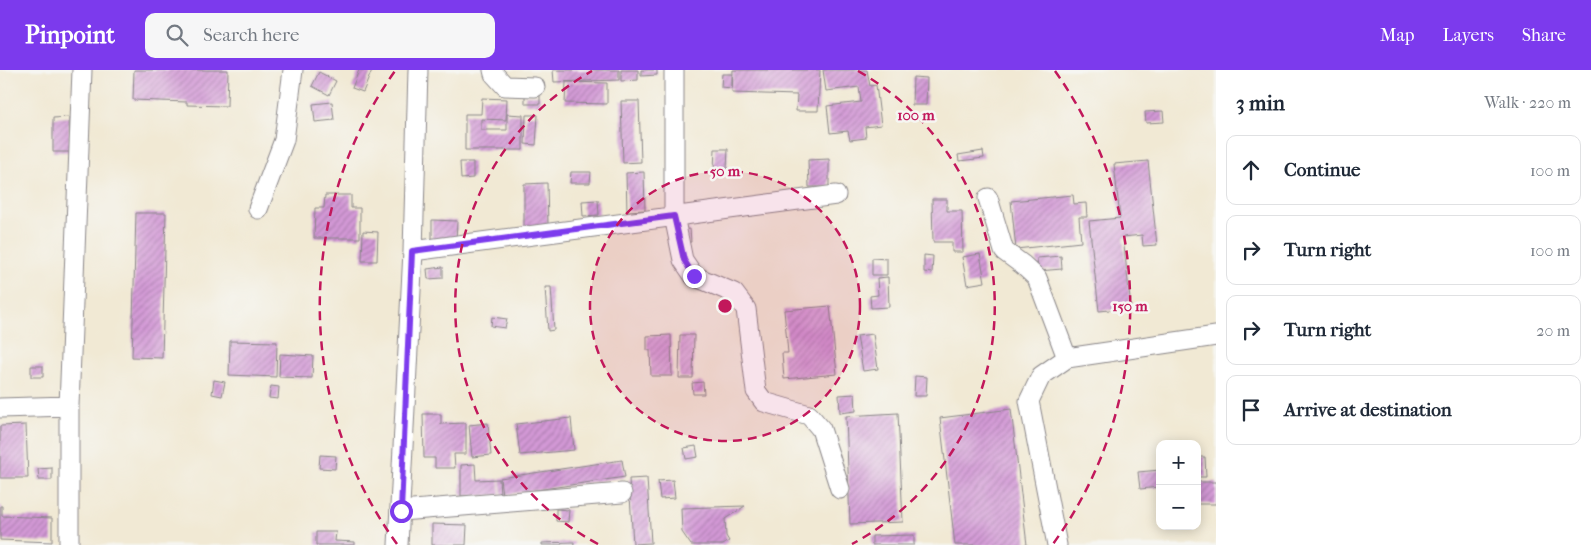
<!DOCTYPE html>
<html lang="en">
<head>
<meta charset="utf-8">
<style>
  body { margin:0; font-family:"IM FELL French Canon",serif; background:#f6f6f7; color:#1f2937 }
  .controls { position:absolute; right:15px; bottom:15px; display:grid; overflow:hidden; border-radius:10px; box-shadow:0 2px 12px #0003 }
  .controls button { width:45px; height:45px; display:grid; place-items:center; padding:0; border:0; border-bottom:1px solid #e0e1e3; background:#fff; color:#1f2937; font:25px sans-serif }
  .stop { position:absolute; width:15px; height:15px; margin:-11px; border:4px solid #7c3aed; border-radius:50%; background:#fff }
  .stop.end { background:#7c3aed; border-color:#fff; box-shadow:0 1px 5px #0008 }
  .list { margin:0; padding:0; list-style:none }
  h2 { display:flex; justify-content:space-between; align-items:center; height:65px; margin:0; padding:0 20px; font-size:21px }
  h2 small { font-size:16px; font-weight:400; color:#747a83 }
  .list li { display:grid; grid-template-columns:32px 1fr auto; gap:15px; align-items:center; box-sizing:border-box; height:70px; margin:0 10px 10px; padding:0 10px; border:1px solid #e0e1e3; border-radius:10px }
  .list b { display:block; font-size:19px; white-space:nowrap }
  .list em { font-size:16px; font-style:normal; color:#747a83 }
  .icon { flex:none; width:28px; height:28px; fill:none; stroke:currentColor; stroke-width:2; stroke-linecap:round; stroke-linejoin:round }
  .map { position:relative; flex:none; width:1216px; height:475px; overflow:hidden }
  header { display:flex; align-items:center; gap:30px; box-sizing:border-box; height:70px; padding:0 25px; background:#7c3aed; color:#fff }
  header strong { font-size:24px }
  nav { display:flex; gap:28px; margin-inline-start:auto; font-size:18px }
  .search { width:350px; height:45px; background:#f6f6f7; display:flex; align-items:center; gap:12px; box-sizing:border-box; padding:0 18px; border-radius:10px; color:#747a83; font-size:19px }
  main { display:flex }
  aside { flex:1; background:#fff }
  .map>svg:first-child { display:block }
  .building { fill:url(#building-hatch) }
  .lines { fill:none; stroke-linecap:round; stroke-linejoin:round }
  .minor-casing { stroke:#8a8688; stroke-width:21 }
  .minor { stroke:#fff; stroke-width:19 }
  .route { stroke:#7c3aed; stroke-width:6 }
  .ring { fill:none; stroke:#c2185b; stroke-width:2.5; stroke-dasharray:9 6 }
  .centre { fill:#c2185b; stroke:#f6f6f2; stroke-width:2.5 }
  .ring-label { font-size:15px; text-anchor:middle; font-weight:bold; fill:#c2185b; stroke:#f6f6f2; stroke-width:5; stroke-linejoin:round; paint-order:stroke }
</style>
</head>
<body>
<header>
<strong>Pinpoint</strong>
<div class="search"><svg class="icon" aria-label="search" viewBox="0 0 24 24"><circle cx="10" cy="10" r="6"/><path d="M15 15l6 6"/></svg>Search here</div>
<nav><a>Map</a><a>Layers</a><a>Share</a></nav>
</header>
<main>
<div class="map">
<svg width="1216" height="475" viewBox="0 0 1216 475">
  <defs>
    <pattern id="building-hatch" width="6" height="6" patternUnits="userSpaceOnUse" patternTransform="scale(1.25)"><rect width="6" height="6" fill="#d399d6"/><path d="M-1 1l2-2M0 6l6-6M5 7l2-2" fill="none" stroke="#ab7caf"/></pattern>
  </defs>
  <rect width="100%" height="100%" fill="#f6f6f2"/>
  <filter id="ink" filterUnits="userSpaceOnUse"><feTurbulence type="fractalNoise" baseFrequency=".02" numOctaves="2"/><feDisplacementMap in="SourceGraphic" scale="10" xChannelSelector="R" yChannelSelector="G"/><feConvolveMatrix kernelMatrix="1 2 1 2 8 2 1 2 1" color-interpolation-filters="sRGB"/></filter>
  <filter id="wash" filterUnits="userSpaceOnUse"><feTurbulence type="fractalNoise" baseFrequency=".0096" numOctaves="4" result="noise"/><feDisplacementMap in="SourceGraphic" scale="20" xChannelSelector="R" yChannelSelector="G"/><feGaussianBlur stdDeviation="1.12" result="paint"/><feColorMatrix in="noise" values="0 0 0 0 0 0 0 0 0 0 0 0 0 0 0 0 0 1.4 0 .05"/><feComposite in="paint" operator="in"/></filter>
  <g filter="url(#wash)">
    <rect width="100%" height="100%" fill="#f1e9d4"/>
    <g id="blocks">
      <path class="building" d="M134,0H228L227,36L187,35V32L133,30Z
        M359,0H372L363,22L352,18Z
        M553,0H619V10L554,12Z
        M621,0H638V10L621,11Z
        M641,0H657V5L641,6Z
        M733,0H820L818,41H796L797,25L732,23Z
        M823,0H867L870,16L876,15L881,55L865,57L866,68L850,70L848,61L830,63L827,36L861,32L859,17L826,21Z
        M319,2L336,11L329,25L312,16Z
        M722,4H732V18L721,17Z
        M913,7L927,8L926,35H912Z
        M566,12L607,13V34L565,33Z
        M525,25H540V34H525Z
        M482,28L507,29L506,50L481,49V60H507V44L523,45V80H465V44H481Z
        M621,31H639L641,92L623,93Z
        M332,32L334,50L315,52L313,34Z
        M1163,41L1164,52L1146,53L1145,42Z
        M526,45H538L536,75L525,74Z
        M69,47L70,82H53V48Z
        M715,79H728L727,99H714Z
        M983,81L984,88L959,91L958,85Z
        M829,89V117H809L808,90Z
        M1148,91L1157,175L1143,176L1142,165L1123,167L1131,238L1099,241L1089,151L1120,148L1114,94Z
        M460,92H473V108L461,109Z
        M571,102H591L590,113H570Z
        M644,102L645,140L627,141L626,103Z
        M547,113L548,156H524V114Z
        M325,125H351V138H360V168H314L315,138H324Z
        M1073,125L1074,134L1086,133L1087,147H1079L1081,172L1016,179L1011,131Z
        M932,129H947V141H962L963,182H952V172H933Z
        M598,130L599,145L583,146L582,131Z
        M136,143H166L162,288L132,287Z
        M432,150L457,151L456,171L432,169Z
        M690,159L691,172L679,174L677,160Z
        M363,161L378,162L377,191H362Z
        M980,184L985,212L967,215L962,187Z
        M924,185L933,186L932,203L924,202Z
        M1061,186L1062,199L1038,201L1037,188Z
        M872,188L887,189V205H872Z
        M443,197V208L428,209L427,199Z
        M888,207L889,237L871,238L870,226L878,225L877,208Z
        M545,217H551L554,260L548,261Z
        M830,236L837,304L784,309L782,283H788L784,240Z
        M492,247L507,249L505,258L491,256Z
        M873,264L878,299L863,301L857,266Z
        M671,265L672,306H651L650,280H647V266Z
        M680,265H694L693,308H679Z
        M230,271L277,272L276,307L229,305Z
        M280,284L313,286L312,308L279,307Z
        M31,296H43V307H31Z
        M915,306L927,307L926,326H914Z
        M214,310L225,312L222,326L212,324Z
        M703,312L704,324H693L692,313Z
        M271,316L279,317L278,329L269,328Z
        M855,324L856,341L840,343L839,325Z
        M1011,339L1027,475H955L940,348Z
        M898,343L903,452L850,454L846,346Z
        M423,344H441V354L466,353V384H454L455,398H435V388H424Z
        M571,348L574,380L520,385L516,354Z
        M488,353L491,385L472,387L469,355Z
        M26,355L28,408H0V356Z
        M696,376L698,387L686,389L684,378Z
        M320,385L336,386L335,399L319,398Z
        M1197,387H1205L1206,407H1197Z
        M622,390L625,407L502,425L500,408Z
        M475,394L476,410L499,409L500,425L461,426V395Z
        M52,398V410H39L38,399Z
        M1160,400V417L1140,419L1138,402Z
        M647,408L651,473L633,474L629,409Z
        M673,410L675,428L660,429L658,411Z
        M1197,412H1216V434H1197Z
        M0,436H2V446L52,448V472L0,470Z
        M745,436L725,449L726,466L729,471L723,475H691L682,462L681,438Z
        M556,439L569,440L568,452L556,451Z
        M432,454L467,455L466,475H432Z
        M316,462H336L335,471L355,472V475H316Z
        M914,465V475H872V466Z
        M574,472V475H542V473Z"/>
    </g>
  </g>
  <g filter="url(#ink)">
    <use href="#blocks" fill-opacity="0" stroke="#8a8688" stroke-width="1"/>
    <g class="lines">
      <defs>
        <path id="minor" d="M493,0L494,4L505,16L535,17
          M674,0V146L683,190L694,206L734,223L746,239L756,321L764,332L809,345L821,359L840,419
          M988,128L1004,181L1023,195L1037,208L1067,288
          M258,139L284,70L293,0
          M413,181L836,125
          M0,338L69,336
          M401,441L622,423
          M69,475V336L82,0
          M398,475L413,181L418,0
          M1057,475L1029,331L1041,306L1067,288L1216,266"/>
      </defs>
      <use href="#minor" class="minor-casing"/>
      <use href="#minor" class="minor"/>
    </g>
  </g>
  <g class="lines" filter="url(#ink)">
    <path class="route" d="M401,441L412,181L674,146L684,190L694,206"/>
  </g>
  <circle cx="725" cy="236" r="135" fill="#c2185b" fill-opacity=".12"/>
  <g class="ring">
    <circle cx="725" cy="236" r="135"/>
    <path d="M598 474A270 270 0 0 1 592 1M858 1A270 270 0 0 1 852 474"/>
    <path d="M397 474A405 405 0 0 1 395 1M1055 1A405 405 0 0 1 1053 474"/>
  </g>
  <circle cx="725" cy="236" r="8" class="centre"/>
  <g class="ring-label">
    <text x="916" y="50">100 m</text>
    <text x="725" y="106">50 m</text>
    <text x="1130" y="241">150 m</text>
  </g>
</svg>
<div class="controls">
<button>+</button>
<button>−</button>
</div>
<div class="stop" style="left:401px;top:441px"></div>
<div class="stop end" style="left:694px;top:206px"></div>
</div>
<aside>
<h2>3 min<small>Walk · 220 m</small></h2>
<ul class="list">
<li><svg class="icon" aria-label="ahead" viewBox="0 0 24 24"><path d="M12 20V5M6 11l6-6 6 6"/></svg><div><b>Continue</b></div><em>100 m</em></li>
<li><svg class="icon" aria-label="right" viewBox="0 0 24 24"><path d="M7 20v-9h11M14 6l5 5-5 5"/></svg><div><b>Turn right</b></div><em>100 m</em></li>
<li><svg class="icon" aria-label="right" viewBox="0 0 24 24"><path d="M7 20v-9h11M14 6l5 5-5 5"/></svg><div><b>Turn right</b></div><em>20 m</em></li>
<li><svg class="icon" aria-label="arrive" viewBox="0 0 24 24"><path d="M6 21V4h12l-3 4 3 4H6"/></svg><div><b>Arrive at destination</b></div></li>
</ul>
</aside>
</main>
</body>
</html>
